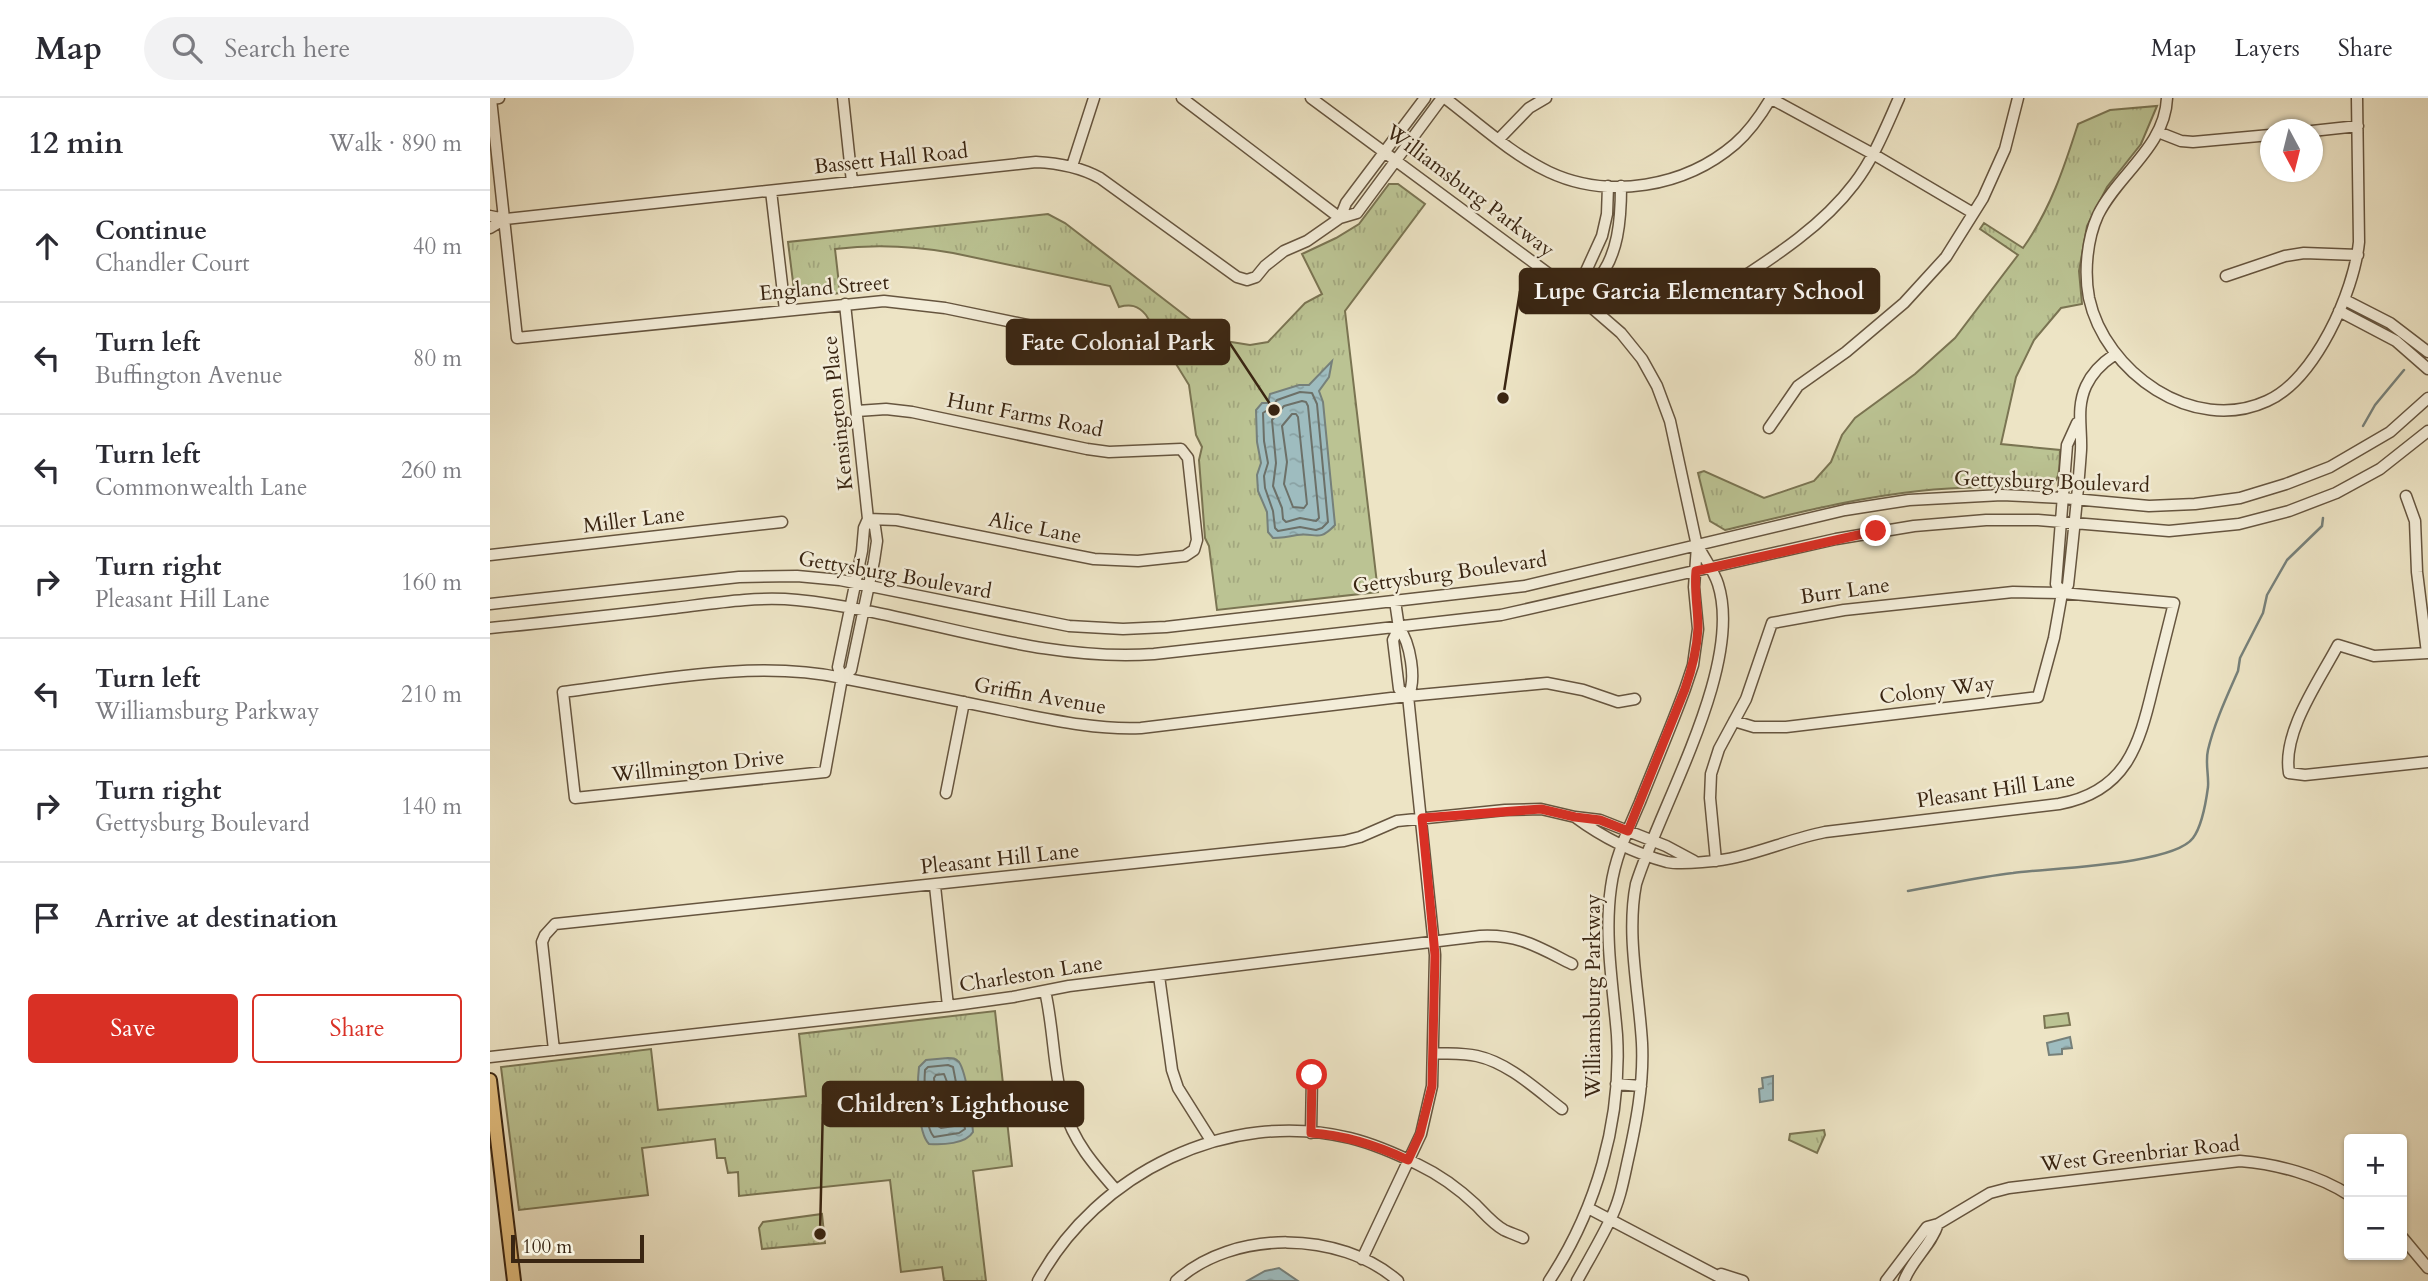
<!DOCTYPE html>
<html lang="en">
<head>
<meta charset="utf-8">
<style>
  body { margin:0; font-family:Cardo,serif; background:#f2f2f3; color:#2b2b33 }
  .controls { position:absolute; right:21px; bottom:21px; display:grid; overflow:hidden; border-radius:7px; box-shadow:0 2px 5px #0004 }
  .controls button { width:63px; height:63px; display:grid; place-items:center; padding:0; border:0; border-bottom:2px solid #e1e1e2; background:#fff; color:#2b2b33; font:35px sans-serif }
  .compass { position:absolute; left:1770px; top:21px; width:63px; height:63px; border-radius:50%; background:#fff; box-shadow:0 2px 5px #0004; rotate:173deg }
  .scale { position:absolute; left:21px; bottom:18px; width:133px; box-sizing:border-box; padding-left:7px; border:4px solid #392512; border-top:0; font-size:19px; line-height:24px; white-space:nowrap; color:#392512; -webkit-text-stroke:5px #f3edd9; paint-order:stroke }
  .stop { position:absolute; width:21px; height:21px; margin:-16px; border:5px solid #d93025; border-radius:50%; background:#fff }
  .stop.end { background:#d93025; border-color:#fff; box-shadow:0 2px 7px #0008 }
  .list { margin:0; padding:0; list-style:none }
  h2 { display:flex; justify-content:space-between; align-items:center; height:91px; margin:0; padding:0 28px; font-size:30px }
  h2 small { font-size:23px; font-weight:400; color:#7c7c81 }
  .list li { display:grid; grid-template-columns:46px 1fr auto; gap:21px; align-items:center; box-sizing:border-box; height:112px; padding:0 28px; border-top:2px solid #e1e1e2 }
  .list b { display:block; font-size:26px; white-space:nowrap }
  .list p { margin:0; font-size:23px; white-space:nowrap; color:#7c7c81 }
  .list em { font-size:23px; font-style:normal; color:#7c7c81 }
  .actions { display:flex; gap:14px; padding:21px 28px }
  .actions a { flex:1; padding:16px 0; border:2px solid #d93025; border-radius:7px; text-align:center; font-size:24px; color:#d93025 }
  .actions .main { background:#d93025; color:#fff }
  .icon { flex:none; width:38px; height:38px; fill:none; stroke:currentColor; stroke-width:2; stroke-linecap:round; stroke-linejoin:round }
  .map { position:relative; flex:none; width:1938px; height:1183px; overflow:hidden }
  header { display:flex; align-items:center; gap:42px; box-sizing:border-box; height:98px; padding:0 35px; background:#fff; border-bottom:2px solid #e1e1e2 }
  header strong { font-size:33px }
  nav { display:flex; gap:38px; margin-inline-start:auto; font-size:24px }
  .search { width:490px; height:63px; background:#f2f2f3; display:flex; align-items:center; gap:18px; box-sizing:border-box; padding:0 24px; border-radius:38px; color:#7c7c81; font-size:26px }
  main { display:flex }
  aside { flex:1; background:#fff }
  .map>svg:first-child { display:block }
  .grass { fill:url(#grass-tufts); stroke:#7a7452; stroke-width:2 }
  .pitch { fill:#bbc393; stroke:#7a7452; stroke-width:2 }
  .water { fill:url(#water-ripples); stroke:#76807a; stroke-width:2 }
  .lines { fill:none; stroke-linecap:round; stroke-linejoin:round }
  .shore { stroke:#6c7068; stroke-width:2 }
  .stream { stroke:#76807a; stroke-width:2.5 }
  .minor-casing { stroke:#66553f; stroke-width:13 }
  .major-casing { stroke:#392512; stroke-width:16 }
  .minor { stroke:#f3edd9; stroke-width:10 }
  .major { stroke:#e6c282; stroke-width:12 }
  .route { stroke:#d93025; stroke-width:9 }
  .labels { text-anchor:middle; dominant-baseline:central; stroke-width:5; stroke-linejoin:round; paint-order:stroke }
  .street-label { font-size:21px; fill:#392512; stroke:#f3edd9 }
  .leader { fill:none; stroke:#392512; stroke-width:2.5 }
  .callout-dot { fill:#392512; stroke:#f3edd9; stroke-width:2.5 }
  .callout { fill:#392512; stroke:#392512; stroke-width:2.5 }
  .callout-label { font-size:23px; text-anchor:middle; font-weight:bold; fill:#fff }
</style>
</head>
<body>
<header>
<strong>Map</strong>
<div class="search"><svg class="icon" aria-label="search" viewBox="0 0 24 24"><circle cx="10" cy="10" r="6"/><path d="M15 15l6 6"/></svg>Search here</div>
<nav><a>Map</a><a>Layers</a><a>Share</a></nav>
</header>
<main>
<aside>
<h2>12 min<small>Walk · 890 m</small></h2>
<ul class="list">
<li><svg class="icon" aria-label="ahead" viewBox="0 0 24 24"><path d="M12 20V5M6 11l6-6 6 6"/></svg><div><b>Continue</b><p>Chandler Court</p></div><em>40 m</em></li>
<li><svg class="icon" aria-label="left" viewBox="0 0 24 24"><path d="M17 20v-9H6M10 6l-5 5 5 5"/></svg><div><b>Turn left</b><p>Buffington Avenue</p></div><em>80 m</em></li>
<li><svg class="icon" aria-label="left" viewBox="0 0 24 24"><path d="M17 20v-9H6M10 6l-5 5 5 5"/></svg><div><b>Turn left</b><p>Commonwealth Lane</p></div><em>260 m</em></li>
<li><svg class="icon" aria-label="right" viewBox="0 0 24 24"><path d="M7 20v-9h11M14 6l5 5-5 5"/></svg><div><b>Turn right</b><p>Pleasant Hill Lane</p></div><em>160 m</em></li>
<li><svg class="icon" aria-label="left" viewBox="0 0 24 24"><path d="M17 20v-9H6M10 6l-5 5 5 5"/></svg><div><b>Turn left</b><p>Williamsburg Parkway</p></div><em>210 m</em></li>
<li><svg class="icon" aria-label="right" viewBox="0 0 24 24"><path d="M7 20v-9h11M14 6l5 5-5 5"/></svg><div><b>Turn right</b><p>Gettysburg Boulevard</p></div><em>140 m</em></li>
<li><svg class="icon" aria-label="arrive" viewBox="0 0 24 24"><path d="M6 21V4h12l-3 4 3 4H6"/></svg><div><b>Arrive at destination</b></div></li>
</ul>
<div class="actions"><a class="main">Save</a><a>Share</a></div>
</aside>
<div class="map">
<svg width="1938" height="1183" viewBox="0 0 1938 1183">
  <defs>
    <pattern id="grass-tufts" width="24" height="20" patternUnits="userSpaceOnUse" patternTransform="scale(1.75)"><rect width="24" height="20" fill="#bbc393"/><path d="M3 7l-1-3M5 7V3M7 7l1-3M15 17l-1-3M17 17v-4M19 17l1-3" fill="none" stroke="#a2a77e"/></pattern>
    <pattern id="water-ripples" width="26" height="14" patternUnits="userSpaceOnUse" patternTransform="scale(1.75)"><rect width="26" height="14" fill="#9ebcbf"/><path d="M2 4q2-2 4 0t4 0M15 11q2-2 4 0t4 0" fill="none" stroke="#89a1a3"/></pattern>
  </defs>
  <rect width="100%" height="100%" fill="#ede4c5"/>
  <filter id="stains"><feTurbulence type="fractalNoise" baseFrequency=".00286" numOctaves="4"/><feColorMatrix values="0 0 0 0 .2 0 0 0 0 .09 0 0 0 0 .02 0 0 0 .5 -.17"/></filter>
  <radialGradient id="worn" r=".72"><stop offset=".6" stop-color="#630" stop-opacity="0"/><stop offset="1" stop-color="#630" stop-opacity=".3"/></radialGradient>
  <path class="grass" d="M1667,8L1651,46L1617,89L1597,128L1589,173L1592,206L1571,210L1544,242L1526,279L1511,346L1570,352C1569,366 1572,384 1557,390C1514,389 1472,388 1429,393C1363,400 1299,417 1235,432L1220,423L1208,375L1214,373L1274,400L1324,383L1341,364L1352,337L1365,320L1425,276L1465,240L1528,157L1490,131L1494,125L1533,150C1560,112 1574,70 1588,26L1620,12Z
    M899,86H908L935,106L855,213L888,494L727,512L719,448L715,440L709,362L712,349L706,337L699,287L656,217C648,207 640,206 629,209L620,188L463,155C424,148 385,146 345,151L350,195L305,200L298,144L558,116L575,125L719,236L735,243L760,247L778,244L815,205L832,196L812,156L846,140L869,126Z
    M505,913L522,1068L483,1073L496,1183H454L452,1169L411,1174L400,1082L249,1098L248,1074L238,1075L235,1060H227L225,1041L152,1050L158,1097L29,1112L11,969L161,951L168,1012L316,998L309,936Z
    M1334,1032L1335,1037L1327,1055L1299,1042L1300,1036Z
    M332,1116L335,1145L272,1151L269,1130L273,1124Z"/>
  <path class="pitch" d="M1578,915L1580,927L1555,930L1554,918Z"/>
  <path class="water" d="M842,263L839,279L829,293L833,304L845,427C828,445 826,434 807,437C798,439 792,440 783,440L778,434L777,414L768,393L767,377L771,365L767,344L766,312L772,305H778L780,296L809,287H819Z
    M1580,939L1582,950L1572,951V956L1559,957L1557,945Z
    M458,960C463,960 465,960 469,964C477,976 482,1019 483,1034C476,1046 452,1047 439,1046C427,1034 427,986 429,969L436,962Z
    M1283,978V1002L1270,1004L1269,991L1273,990L1272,980Z
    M789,1170L808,1183H757L775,1173Z"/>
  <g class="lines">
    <path class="shore" d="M810,294L822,295L827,306L838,424L832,430L826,432L810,429L788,433L785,430L783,413L775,390L774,378L778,365L774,343L773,315L782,309L787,302Z
      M812,303L816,304L818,308L829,420L826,423L810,420L796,424L793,421L792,410L783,388L786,365L782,322L794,308Z
      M802,316H806L808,319L817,406L814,410L803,409L794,386L797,364L792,328Z
      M458,967L463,969L475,1031L469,1035L444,1039C434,1028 434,987 435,972L438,969Z
      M454,976L460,992L466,1025L464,1028L451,1030L448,1028L444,980L446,977Z"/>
    <path class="stream" d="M1873,328L1885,307L1914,272
      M1418,793C1453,787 1488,779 1523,775C1559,770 1683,767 1703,740C1712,728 1716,704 1718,689C1719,677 1715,665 1718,652C1724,626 1737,598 1748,573L1750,560L1773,515L1777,497L1797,462L1832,428L1833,420"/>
    <defs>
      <path id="minor" d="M9,0L1,1L27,240L394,203L455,210L600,240L620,239L639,229
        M353,0L362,84
        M692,0L850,120
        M821,0L1086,196L1131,235L1152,261L1167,288L1180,323L1207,448L1204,489L1208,531L1203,567L1195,591C1181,629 1165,666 1150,704C1138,732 1125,759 1121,789C1114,838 1123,888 1127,937C1132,1023 1106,1112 1059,1183
        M955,0C988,25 1021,56 1059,74C1119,102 1195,89 1245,46C1260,33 1271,17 1281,0
        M1280,0L1383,56L1483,115
        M1677,0C1675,49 1628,76 1608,117C1597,141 1594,174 1599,200C1615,274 1703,337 1777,303C1825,282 1864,194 1869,144L1867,0
        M1822,33L1868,28
        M1668,34L1691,43L1703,44L1780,37
        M1009,41L1039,10L1056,0
        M582,68L604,0
        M281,93L295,212
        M0,118L15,121L546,64C569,65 590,69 610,80L747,179L757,182L766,179L775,168L794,153L817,143L850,120L867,115L952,0
        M850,120L856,105L935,0
        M0,130L15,121
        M1736,178L1795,158L1814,155L1868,157
        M1086,195L1112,138L1117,116L1118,88
        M1086,196C1092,192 1100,188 1105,184C1129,160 1131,119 1131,88
        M1218,202C1269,168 1327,135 1364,86C1384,60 1396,29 1409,0
        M1855,202L1900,225L1938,254
        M355,206L378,421L374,430L372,453L348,569L352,580L335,674L85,700L73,594C162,583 264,561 352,580C405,590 458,601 512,612C558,621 603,632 651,630L918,598L1057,585L1093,592L1128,604L1145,601
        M1849,213L1906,243L1938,271
        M367,313L396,311L422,314L597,351L619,354L691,351L698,360L707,442L704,452L695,458L648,463L604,461L407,422L378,421
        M1279,330L1308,288L1356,254L1414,205L1456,159L1493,100L1515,51L1528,0
        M1916,398L1925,423L1927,474L1937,555
        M0,457L292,424
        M1572,495L1566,486L1577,347L1587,325
        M905,503L909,530
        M0,506L249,479L307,478L350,482L579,528L633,531L676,529L1035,488L1355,412L1419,402L1512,397L1573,400L1659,408L1705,406L1750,400L1796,386L1840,369L1900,334L1938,300
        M0,530C62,524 123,517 185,510C225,505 267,498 307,502C426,514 543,565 664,556L1011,517L1346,441L1424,428L1496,422H1548L1679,433L1749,426L1799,413L1846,395L1890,371L1938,333
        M909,530L903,542L909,591L918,598
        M1938,555L1884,558L1848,547C1829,583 1792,634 1799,675L1815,677L1938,664
        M352,580L361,572L384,463L387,443L385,429L378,421
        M1244,623L1264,629H1296L1548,599L1564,540L1572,495L1578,487C1583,442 1588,397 1591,352C1592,330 1586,310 1596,288C1602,275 1612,265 1624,257
        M456,695L474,604
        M1085,719C1112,739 1144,755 1177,764C1192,767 1232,763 1247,759C1277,752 1305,740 1335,734L1569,706C1636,694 1649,648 1663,589C1670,561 1677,533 1684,505L1572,495L1523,494L1354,512L1282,525L1256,601L1229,651L1221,676L1220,700L1226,763
        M445,788L458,908
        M669,878L682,972L688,990L722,1044
        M555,893C564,931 563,973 574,1010C583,1043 604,1067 626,1092
        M64,952L52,844L55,837L65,826L854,743L870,739L907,723L1015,712L1051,711L1085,719L1110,722L1176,748L1204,763
        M943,955C957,956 973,955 987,958C1019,965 1047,992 1072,1011
        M0,959L458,908L523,899L579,888L990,838C1029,836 1048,849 1082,866
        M1126,986L1151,988
        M821,1035L822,977
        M1098,1110L1237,1183
        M1912,1139L1938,1170
        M872,1161L931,1036L942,988L945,857L918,598C927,582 920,544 909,530
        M1231,1176L1253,1183
        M548,1183C607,1075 738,1010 860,1040C884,1046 907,1056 929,1067C950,1077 969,1091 986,1107C994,1115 1003,1126 1014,1132C1020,1135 1027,1137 1033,1140
        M686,1183C743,1131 850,1132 908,1183
        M1087,1183C1098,1163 1110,1143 1120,1122C1129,1105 1133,1085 1137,1066C1146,1026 1154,986 1152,945C1149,893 1136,837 1146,786C1171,706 1254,567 1228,486C1224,473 1214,460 1208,448
        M1396,1183L1437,1129L1448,1126L1500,1095L1519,1090L1750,1063C1787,1066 1828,1077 1859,1097
        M1414,1183C1422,1161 1441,1148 1448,1126"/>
      <path id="major" d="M0,982L24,1183"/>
    </defs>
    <use href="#minor" class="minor-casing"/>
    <use href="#major" class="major-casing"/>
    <use href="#minor" class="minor"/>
    <use href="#major" class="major"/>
  </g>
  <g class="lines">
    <path class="route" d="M822,977L821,1035C856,1037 886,1047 918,1062L930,1036L942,988L945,857L932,720L1051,711L1085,719L1110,722L1138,733L1195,591C1202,571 1207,551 1208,530C1208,511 1204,492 1206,473L1386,433"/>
  </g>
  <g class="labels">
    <g class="street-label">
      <text transform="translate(401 61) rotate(-6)">Bassett Hall Road</text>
      <text transform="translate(980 93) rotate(37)">Williamsburg Parkway</text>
      <text transform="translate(334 190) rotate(-5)">England Street</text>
      <text transform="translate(348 315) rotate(-96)">Kensington Place</text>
      <text transform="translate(535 317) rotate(11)">Hunt Farms Road</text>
      <text transform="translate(1562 384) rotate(2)">Gettysburg Boulevard</text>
      <text transform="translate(144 422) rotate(-7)">Miller Lane</text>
      <text transform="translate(545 430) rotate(11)">Alice Lane</text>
      <text transform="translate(960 475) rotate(-8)">Gettysburg Boulevard</text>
      <text transform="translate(405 477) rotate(10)">Gettysburg Boulevard</text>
      <text transform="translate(1355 493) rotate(-8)">Burr Lane</text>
      <text transform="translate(1447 592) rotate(-7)">Colony Way</text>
      <text transform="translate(550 598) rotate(10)">Griffin Avenue</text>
      <text transform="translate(208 668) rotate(-6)">Willmington Drive</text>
      <text transform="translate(1506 692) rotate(-8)">Pleasant Hill Lane</text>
      <text transform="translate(510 761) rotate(-6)">Pleasant Hill Lane</text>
      <text transform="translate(541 876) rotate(-9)">Charleston Lane</text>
      <text transform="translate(1103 898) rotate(-90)">Williamsburg Parkway</text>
      <text transform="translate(1650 1056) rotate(-6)">West Greenbriar Road</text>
    </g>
  </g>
  <path class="leader" d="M1013 300L1030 193M784 312L739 244M330 1136L333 1006"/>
  <g class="callout-dot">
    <circle cx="1013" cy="300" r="7"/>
    <circle cx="784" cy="312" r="7"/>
    <circle cx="330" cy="1136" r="7"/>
  </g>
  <g class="callout">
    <rect x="1030" y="171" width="359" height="44" rx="7"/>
    <rect x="517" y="222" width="222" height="44" rx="7"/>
    <rect x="333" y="984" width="260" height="44" rx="7"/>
  </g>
  <g class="callout-label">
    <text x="1209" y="201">Lupe Garcia Elementary School</text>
    <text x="628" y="252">Fate Colonial Park</text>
    <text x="463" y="1014">Children’s Lighthouse</text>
  </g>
  <rect width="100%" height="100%" filter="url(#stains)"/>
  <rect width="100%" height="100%" fill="url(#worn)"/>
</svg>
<div class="controls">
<button>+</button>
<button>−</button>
</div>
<svg class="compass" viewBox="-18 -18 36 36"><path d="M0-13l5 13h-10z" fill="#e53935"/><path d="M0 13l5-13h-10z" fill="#7c7c81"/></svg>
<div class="scale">100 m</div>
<div class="stop" style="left:822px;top:977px"></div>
<div class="stop end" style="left:1386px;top:433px"></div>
</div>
</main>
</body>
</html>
